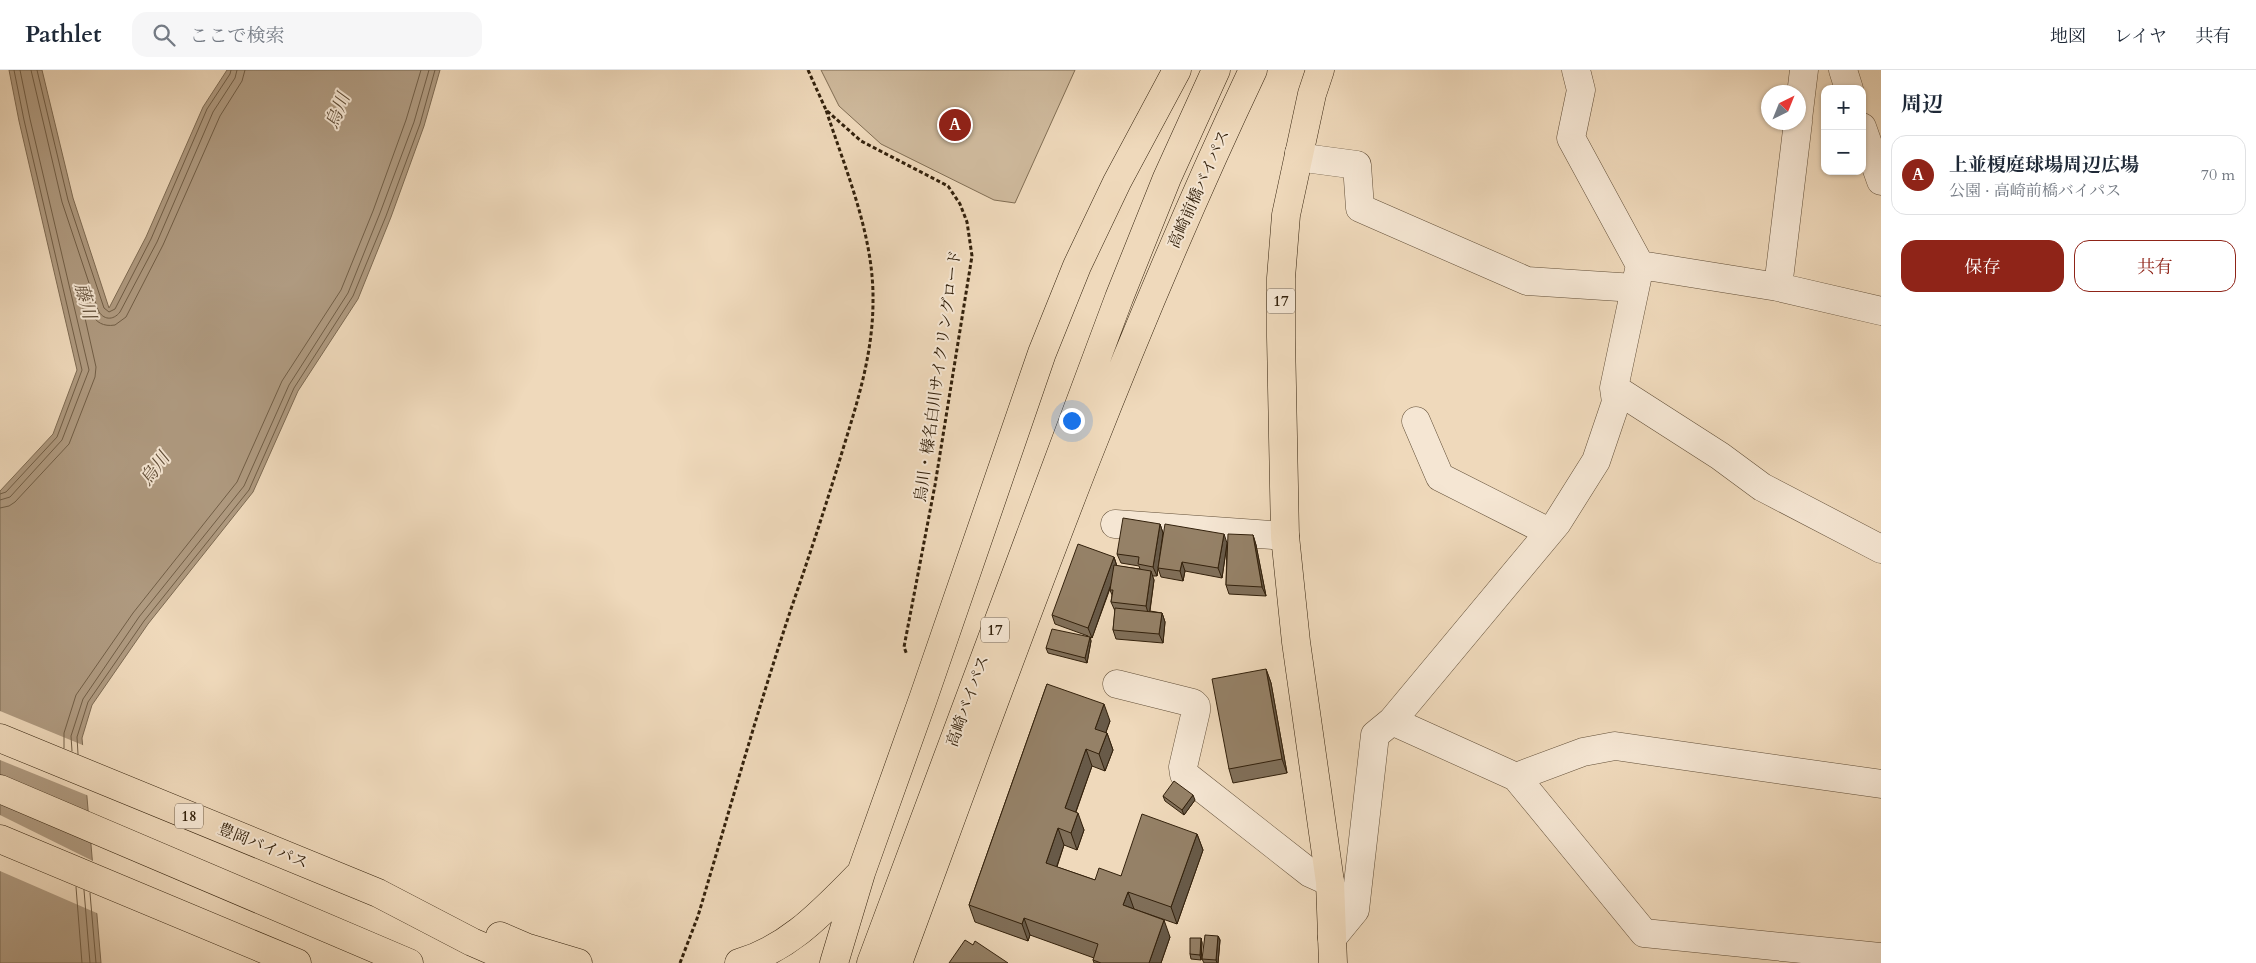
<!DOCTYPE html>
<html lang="ja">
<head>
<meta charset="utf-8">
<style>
  body { margin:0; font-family:Cardo,"Noto Serif JP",serif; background:#f6f6f7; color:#1f2937 }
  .controls { position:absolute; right:15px; top:15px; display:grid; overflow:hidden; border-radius:10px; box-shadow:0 1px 4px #0004 }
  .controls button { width:45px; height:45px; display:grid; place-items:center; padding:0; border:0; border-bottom:1px solid #e0e1e3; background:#fff; color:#1f2937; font:25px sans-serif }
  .compass { position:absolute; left:1761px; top:15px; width:45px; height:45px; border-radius:50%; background:#fff; box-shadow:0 1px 4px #0004; rotate:43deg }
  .you { position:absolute; left:1071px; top:350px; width:18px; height:18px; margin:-12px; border:4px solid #fff; border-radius:50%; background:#1a73e8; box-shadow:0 0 0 8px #1a73e833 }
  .badge { display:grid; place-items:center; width:32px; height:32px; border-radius:50%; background:#8f2418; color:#fff; font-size:16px; font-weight:700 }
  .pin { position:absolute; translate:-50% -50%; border:2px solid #fff; box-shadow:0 1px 5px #0006 }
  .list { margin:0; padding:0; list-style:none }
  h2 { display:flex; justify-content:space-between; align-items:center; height:65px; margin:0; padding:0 20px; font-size:21px }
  h2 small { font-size:16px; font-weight:400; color:#747a83 }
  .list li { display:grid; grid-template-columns:32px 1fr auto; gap:15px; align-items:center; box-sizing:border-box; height:80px; margin:0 10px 10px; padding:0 10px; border:1px solid #e0e1e3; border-radius:15px }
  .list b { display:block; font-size:19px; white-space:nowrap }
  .list p { margin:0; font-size:16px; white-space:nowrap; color:#747a83 }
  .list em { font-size:16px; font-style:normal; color:#747a83 }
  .actions { display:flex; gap:10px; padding:15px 20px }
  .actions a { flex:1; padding:11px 0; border:1px solid #8f2418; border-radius:15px; text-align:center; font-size:18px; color:#8f2418 }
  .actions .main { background:#8f2418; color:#fff }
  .icon { flex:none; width:28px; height:28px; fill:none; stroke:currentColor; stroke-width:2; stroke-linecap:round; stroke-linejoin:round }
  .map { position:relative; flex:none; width:1881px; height:893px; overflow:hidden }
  header { display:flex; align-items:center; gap:30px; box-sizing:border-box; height:70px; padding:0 25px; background:#fff; border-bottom:1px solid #e0e1e3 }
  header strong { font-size:24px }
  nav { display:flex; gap:28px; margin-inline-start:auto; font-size:18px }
  .search { width:350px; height:45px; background:#f6f6f7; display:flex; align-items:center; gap:12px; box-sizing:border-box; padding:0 18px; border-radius:15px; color:#747a83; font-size:19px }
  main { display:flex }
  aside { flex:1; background:#fff }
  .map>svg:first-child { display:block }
  .green { fill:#cfba9d; stroke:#816e54 }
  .water { fill:#af9a80; stroke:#7d6a52 }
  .pier { fill:#efd9bb }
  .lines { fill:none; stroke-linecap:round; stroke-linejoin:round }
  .shore { stroke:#715e46; stroke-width:1 }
  .minor-casing { stroke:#624f38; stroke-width:29 }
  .trunk-casing { stroke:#33210c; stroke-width:29 }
  .path { stroke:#33210c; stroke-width:3; stroke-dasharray:4 2.5; stroke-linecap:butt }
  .minor { stroke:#f5e6d3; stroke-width:28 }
  .trunk { stroke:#efd9bb; stroke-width:28 }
  .wall { fill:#806f59; stroke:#33210c }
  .shaded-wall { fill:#685a48; stroke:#33210c }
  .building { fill:#958167; stroke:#33210c }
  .labels { text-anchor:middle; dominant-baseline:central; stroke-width:4; stroke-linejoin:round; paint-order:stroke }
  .shield { fill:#f5e6d3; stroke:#6d5c48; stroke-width:1 }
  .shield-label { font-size:15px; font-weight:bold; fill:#33210c }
  .street-label { font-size:16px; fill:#33210c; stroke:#f5e6d3 }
  .water-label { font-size:18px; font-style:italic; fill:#5e4b35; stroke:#f5e6d3 }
</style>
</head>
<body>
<header>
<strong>Pathlet</strong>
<div class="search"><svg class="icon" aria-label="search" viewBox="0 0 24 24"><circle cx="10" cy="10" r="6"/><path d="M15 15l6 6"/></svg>ここで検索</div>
<nav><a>地図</a><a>レイヤ</a><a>共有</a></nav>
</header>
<main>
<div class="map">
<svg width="1881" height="893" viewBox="0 0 1881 893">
  <rect width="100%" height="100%" fill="#efd9bb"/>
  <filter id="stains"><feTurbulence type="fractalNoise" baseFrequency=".004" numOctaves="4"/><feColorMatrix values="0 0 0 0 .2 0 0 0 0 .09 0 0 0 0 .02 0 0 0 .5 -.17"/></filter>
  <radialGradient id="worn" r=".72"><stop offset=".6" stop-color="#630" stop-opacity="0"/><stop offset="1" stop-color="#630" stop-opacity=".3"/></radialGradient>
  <path class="green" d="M821,0H1075L1015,133L994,130L881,74L839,36Z"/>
  <path class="water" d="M9,0H42L73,128L109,238L146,167L203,37L227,0H440L424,56L391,147L358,229L298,321L253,422L148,554L92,635L82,668L101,893H0V421L53,364L77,300L19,51Z"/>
  <path class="pier" d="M0,641L85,676L89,726L0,690Z
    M0,745L95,792L99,844L0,801Z"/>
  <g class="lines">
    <path class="shore" d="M31,0L62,132L98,240C103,250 113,251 120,242L157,172L213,42L235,8L237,0
      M37,0L68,130L104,238L109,242L115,239L151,169L207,39L230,4L231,0
      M0,424L6,422L57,367L82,300L24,50L14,0
      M0,430L10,427L62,370L89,300L30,49L20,0
      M0,438L9,436L15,432L69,374L95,307L96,297L78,217L82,218C88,235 91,259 115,255L126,247L163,175L220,46L242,11L245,0
      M64,678V663L76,625L133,543L237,412L282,311L341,220L373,141L406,50L421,0
      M72,681L71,666L83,629L139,547L244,416L289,315L348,223L380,143L414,52L429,0
      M78,684L77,667L88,632L144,551L249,420L294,318L353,226L386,146L420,54L435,0
      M76,817L82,893
      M84,820L90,893
      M90,823L96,893"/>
    <defs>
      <path id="minor" d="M1843,0L1849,19
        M1798,49L1804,0
        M1862,57L1881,111
        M1299,83L1312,89L1357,95L1360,138L1527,211L1635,218
        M1640,195L1778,217L1881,241
        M1778,217L1798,52
        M1614,318L1720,386L1762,417L1881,479
        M1416,351L1440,407L1549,462
        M1115,454L1285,466
        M1117,614L1193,633L1196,636V641L1183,697L1184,704L1310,803L1330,812
        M1392,651L1516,707L1583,682L1615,676L1881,714
        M1516,707L1644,863L1881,887
        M1332,868L1355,840L1375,665L1392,651L1557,453L1596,391L1616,332L1614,318L1640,195L1571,68L1581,20L1576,0"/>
      <path id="trunk" d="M1320,0L1312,24L1286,145L1281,208V267L1285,466L1296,572L1330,812L1333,893
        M0,668L378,823L472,872L521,893
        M0,719L409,893
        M0,769L297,893
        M500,866L528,878L578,893
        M739,893C790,878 823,841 859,805
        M834,893L861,803L923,629L1042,283L1077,196L1117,112L1177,0
        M871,893L1119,228L1167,108L1216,0
        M898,893C1009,592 1116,289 1253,0"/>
    </defs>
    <use href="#minor" class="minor-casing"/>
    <use href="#trunk" class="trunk-casing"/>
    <path class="path" d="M808,0L826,40L861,71L948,116L960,134L967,152L972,186L935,415L904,577L907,585
      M680,893L698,846C729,742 758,638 792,536C810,484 827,432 843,379C858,330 873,283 873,231C874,166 846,101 826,40"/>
    <use href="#minor" class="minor"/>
    <use href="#trunk" class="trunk"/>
  </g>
  <path class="wall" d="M1160,454L1163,463L1157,506H1152L1154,510L1150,541L1162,543L1165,552L1163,573L1116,569L1113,560L1115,541L1111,532L1112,525L1110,520L1111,516L1092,568L1090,567L1091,571L1087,593L1048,583L1046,578L1088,566L1055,554L1052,545L1114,487L1117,496L1140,499L1139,496L1121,493L1117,484Z
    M1253,465L1256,475L1266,526L1229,524L1226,515L1227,474L1222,508L1185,501L1183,511L1161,507L1158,498L1227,473Z
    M1266,599L1271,613L1287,703L1233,713L1229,699Z
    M1047,614L1110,651L1106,662L1107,663L1113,680L1105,701L1092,696L1076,742L1084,760L1077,780L1064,775L1057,797L1095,810L1121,806L1197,764L1203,780L1177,854L1134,839L1170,867L1161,893H1094L1093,890L1094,888L1030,865L1028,871L975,852L969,835Z
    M1163,726L1195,730L1184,745L1165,731Z
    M1218,866L1220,870L1218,893H1204L1202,889Z
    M1201,868L1202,873L1201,890L1191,889L1190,884Z"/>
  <path class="shaded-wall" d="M1160,454L1163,463L1157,506L1153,497Z
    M1224,464L1227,473L1222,508L1218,498Z
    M1253,465L1256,475L1266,526L1262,517Z
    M1114,487L1117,497L1092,568L1088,558Z
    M1182,492L1185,501L1183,511L1180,501Z
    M1151,501L1154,510L1149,546L1146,536Z
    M1162,543L1165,552L1163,573L1159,564Z
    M1090,567L1091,571L1087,593L1085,588Z
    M1266,599L1271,613L1287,703L1282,689Z
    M1104,634L1110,651L1101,676L1095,659Z
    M1107,663L1113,680L1105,701L1099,684Z
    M1086,679L1092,696L1071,755L1065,738Z
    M1193,725L1195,730L1184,745L1182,740Z
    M1078,743L1084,760L1077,780L1071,763Z
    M1058,758L1064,775L1052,810L1046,793Z
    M1197,764L1203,780L1177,854L1171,837Z
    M1128,822L1134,839L1123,835Z
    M1024,848L1030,865L1028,871L1022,854Z
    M1164,850L1170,867L1161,893H1149Z
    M1218,866L1220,870L1218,893H1217L1216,890Z
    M1201,868L1202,873L1201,890L1200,885Z"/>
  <path class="building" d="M1123,448L1160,454L1153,497L1138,494L1139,487L1117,484Z
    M1165,454L1224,464L1218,498L1182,492L1180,501L1158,498Z
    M1228,464L1253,465L1262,517L1226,515Z
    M1078,474L1114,487L1088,558L1052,545Z
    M1114,495L1151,501L1146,536L1111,532L1113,520H1110Z
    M1115,538L1162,543L1159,564L1113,560Z
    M1052,559L1090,567L1085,588L1046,578Z
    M1266,599L1282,689L1229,699L1212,609Z
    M1047,614L1104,634L1095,659L1107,663L1099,684L1086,679L1065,738L1078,743L1071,763L1058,758L1046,793L1095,810L1099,798L1121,806L1142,744L1197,764L1171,837L1128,822L1123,835L1164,850L1149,893H1101L1093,890L1098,874L1024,848L1022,854L969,835Z
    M1174,711L1193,725L1182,740L1163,726Z
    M1205,865L1218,866L1216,890L1202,889Z
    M1190,868H1201L1200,885L1190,884Z
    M965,870L973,875L975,871L1008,893H949Z"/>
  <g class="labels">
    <g class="shield">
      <rect x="1267" y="218.5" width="28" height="25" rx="4"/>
      <rect x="981" y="547.5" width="28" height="25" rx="4"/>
      <rect x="175" y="733.5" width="28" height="25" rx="4"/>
    </g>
    <g class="shield-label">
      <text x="1281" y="231">17</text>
      <text x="995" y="560">17</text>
      <text x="189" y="746">18</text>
    </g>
    <g class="street-label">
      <text transform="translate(1199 119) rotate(-66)">高崎前橋バイパス</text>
      <text transform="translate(938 306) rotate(-82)">烏川・榛名白川サイクリングロード</text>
      <text transform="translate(968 631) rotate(-70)">高崎バイパス</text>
      <text transform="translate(263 776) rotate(22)">豊岡バイパス</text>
    </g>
    <g class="water-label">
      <text transform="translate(338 41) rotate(-68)">烏川</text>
      <text transform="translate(85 231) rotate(75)">藤川</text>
      <text transform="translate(155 399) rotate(-54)">烏川</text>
    </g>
  </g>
  <rect width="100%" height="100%" filter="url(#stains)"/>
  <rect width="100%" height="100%" fill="url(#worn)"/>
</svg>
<div class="controls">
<button>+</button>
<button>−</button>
</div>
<svg class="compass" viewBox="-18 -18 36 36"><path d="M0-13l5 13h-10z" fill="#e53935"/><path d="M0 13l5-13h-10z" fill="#747a83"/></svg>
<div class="you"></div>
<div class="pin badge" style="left:955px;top:55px">A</div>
</div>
<aside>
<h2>周辺<small></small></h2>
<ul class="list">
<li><span class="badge">A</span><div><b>上並榎庭球場周辺広場</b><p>公園 · 高崎前橋バイパス</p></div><em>70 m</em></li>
</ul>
<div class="actions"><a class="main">保存</a><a>共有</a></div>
</aside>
</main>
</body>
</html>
